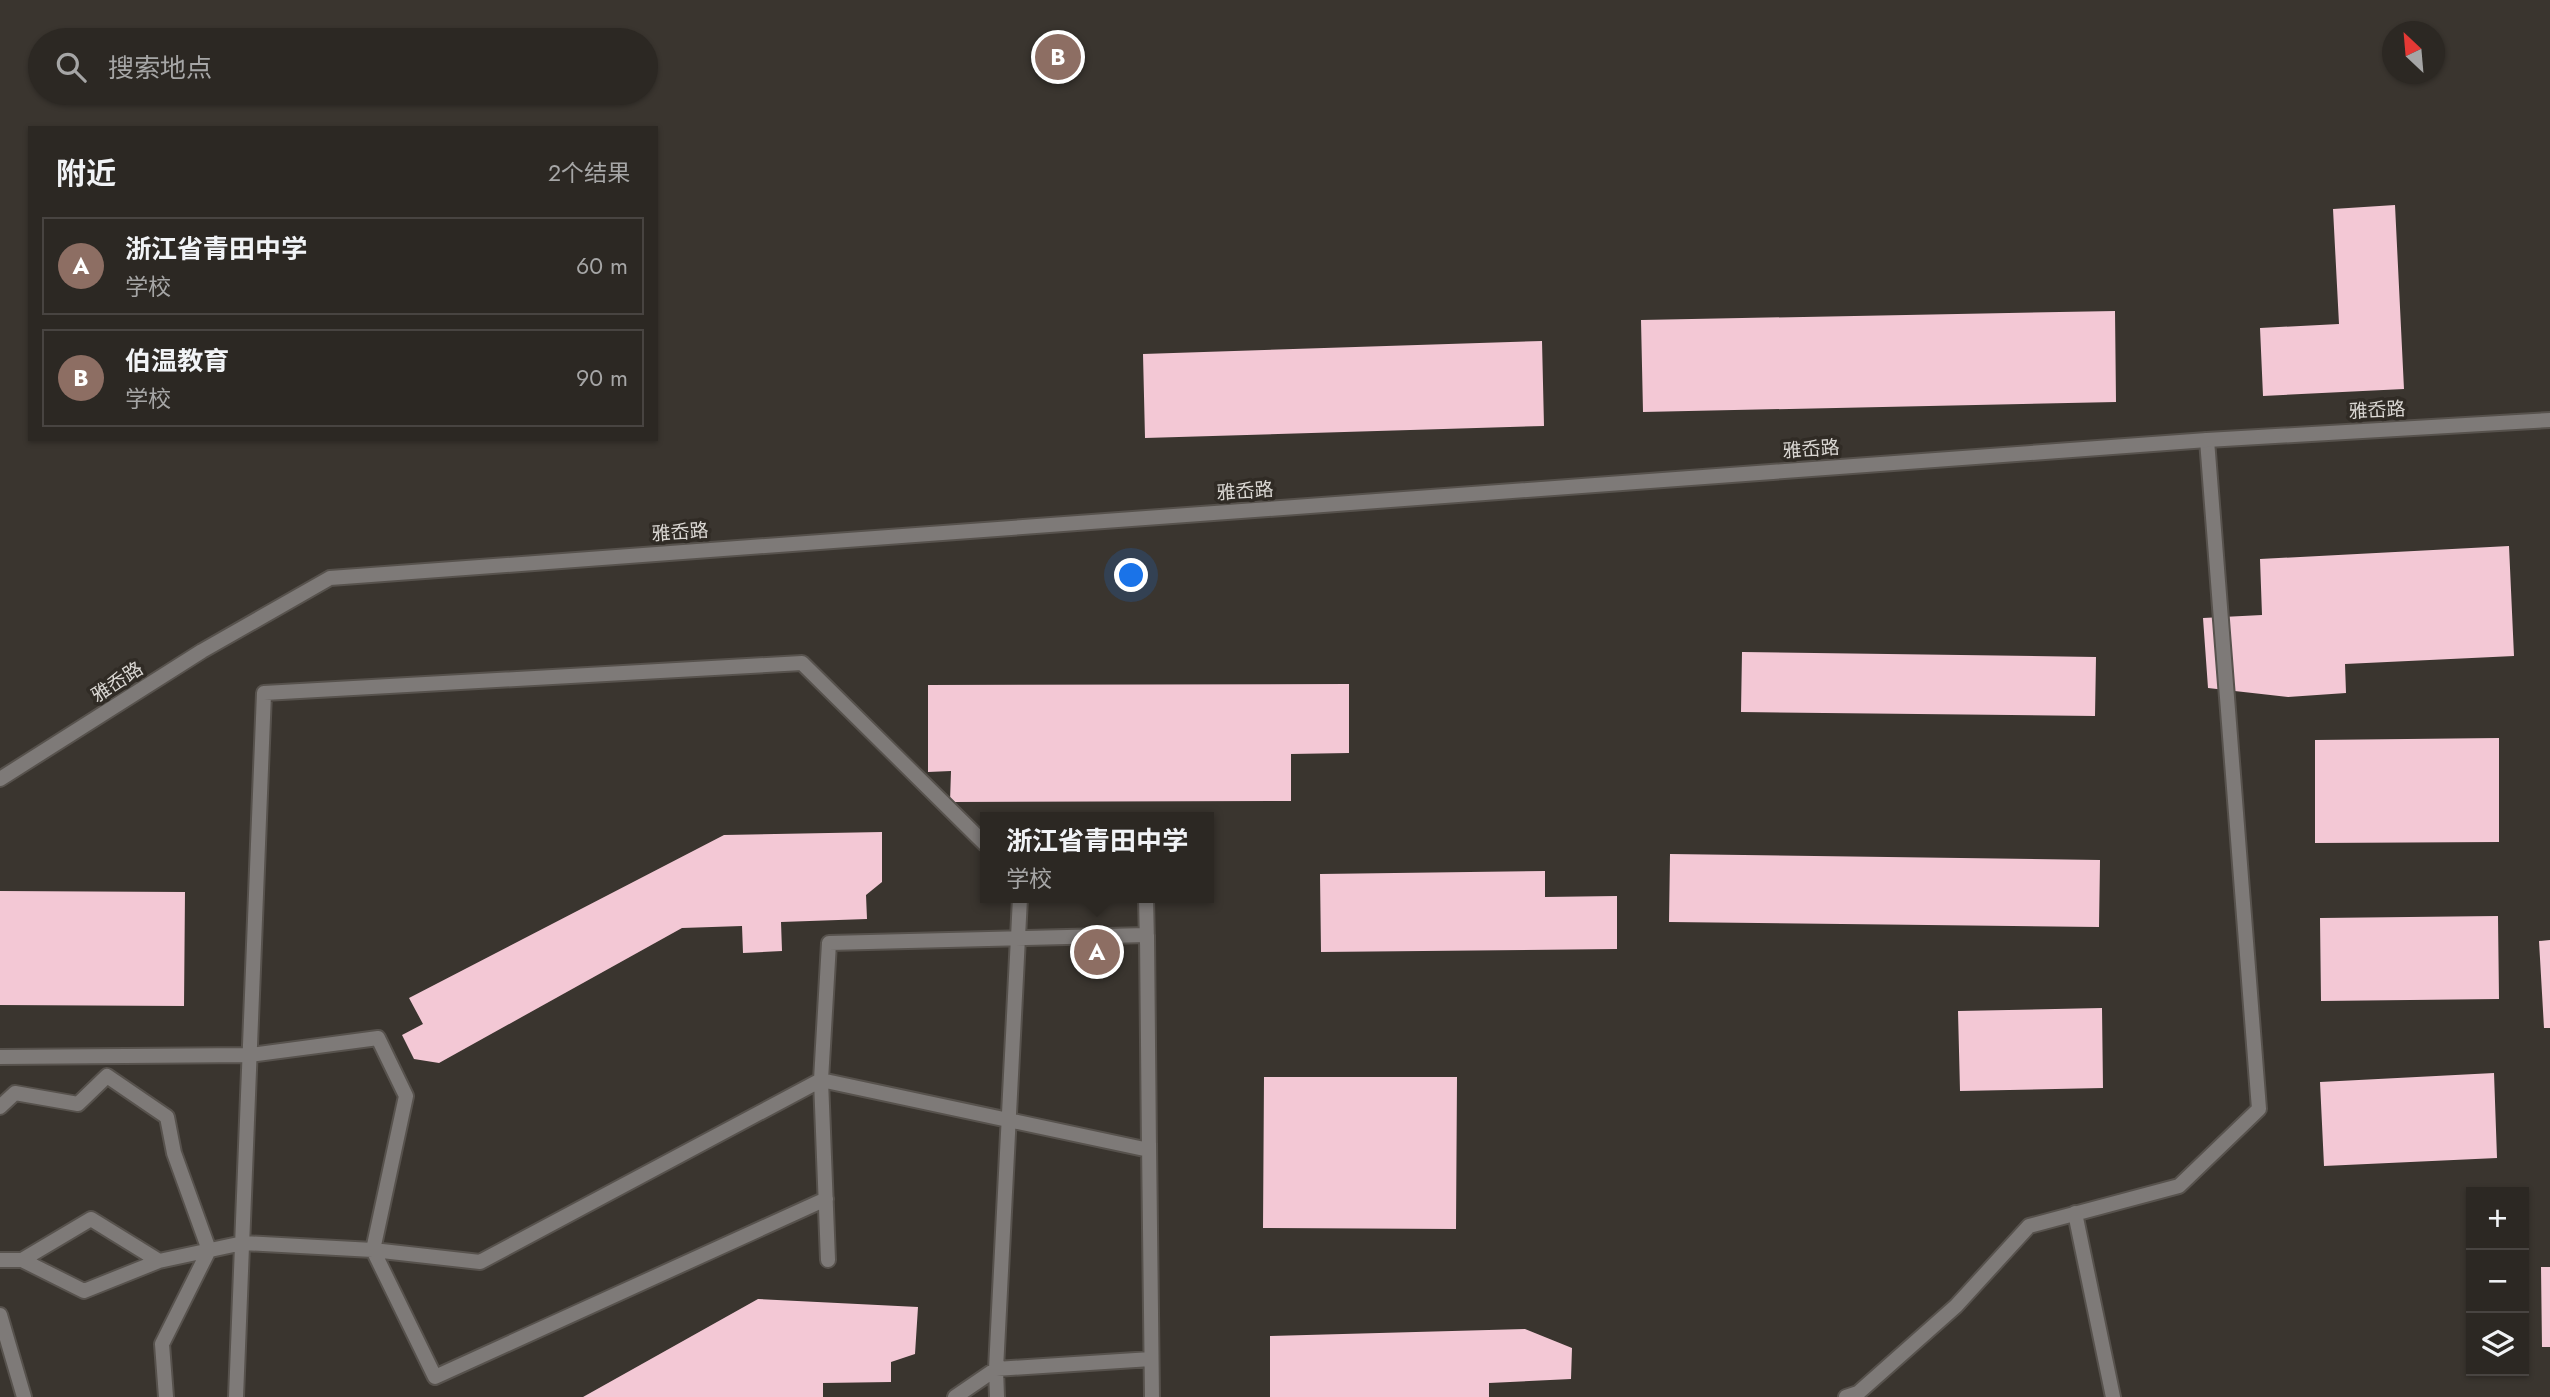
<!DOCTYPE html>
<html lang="zh">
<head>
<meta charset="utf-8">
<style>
  body { margin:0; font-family:Jost,"Noto Sans SC",sans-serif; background:#383430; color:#f1f3f6 }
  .controls { position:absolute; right:21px; bottom:21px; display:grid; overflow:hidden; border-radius:0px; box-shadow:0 2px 5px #0004 }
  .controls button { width:63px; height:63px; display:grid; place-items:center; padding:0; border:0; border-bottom:2px solid #484441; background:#2c2823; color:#f1f3f6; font:35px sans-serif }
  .compass { position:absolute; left:2382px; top:21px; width:63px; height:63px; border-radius:50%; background:#2c2823; box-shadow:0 2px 5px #0004; rotate:334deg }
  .you { position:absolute; left:1132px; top:576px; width:24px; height:24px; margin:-18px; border:5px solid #fff; border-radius:50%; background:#1a73e8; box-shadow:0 0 0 10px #1a73e833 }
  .badge { display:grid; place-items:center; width:46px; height:46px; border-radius:50%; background:#f49aa1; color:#fff; font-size:23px; font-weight:700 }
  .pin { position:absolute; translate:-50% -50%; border:4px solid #fff; box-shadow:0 2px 7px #0006 }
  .popup { position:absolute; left:980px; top:812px; width:234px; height:91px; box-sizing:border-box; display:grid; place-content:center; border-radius:0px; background:#2c2823; filter:drop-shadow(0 2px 5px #0005); font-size:23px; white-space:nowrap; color:#a6a6a6 }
  .popup b { font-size:26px; color:#f1f3f6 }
  .popup::after { content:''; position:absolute; left:50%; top:100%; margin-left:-14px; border:14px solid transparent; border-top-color:#2c2823 }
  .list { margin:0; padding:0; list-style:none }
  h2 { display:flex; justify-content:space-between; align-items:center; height:91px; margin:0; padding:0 28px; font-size:30px }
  h2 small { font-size:23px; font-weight:400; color:#a6a6a6 }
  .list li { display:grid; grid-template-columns:46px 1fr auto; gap:21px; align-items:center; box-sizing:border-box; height:98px; margin:0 14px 14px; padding:0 14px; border:2px solid #484441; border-radius:0px }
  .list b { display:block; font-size:26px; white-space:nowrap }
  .list p { margin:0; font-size:23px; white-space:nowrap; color:#a6a6a6 }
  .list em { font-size:23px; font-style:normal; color:#a6a6a6 }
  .icon { flex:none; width:38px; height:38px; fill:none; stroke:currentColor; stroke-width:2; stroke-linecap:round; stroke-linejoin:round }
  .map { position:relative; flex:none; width:2550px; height:1397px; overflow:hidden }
  .search { position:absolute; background:#2c2823; box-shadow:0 2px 5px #0004; left:28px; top:28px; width:630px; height:77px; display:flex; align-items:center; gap:18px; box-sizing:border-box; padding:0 24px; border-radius:38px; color:#a6a6a6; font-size:26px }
  .panel { position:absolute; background:#2c2823; box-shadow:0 2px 5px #0004; left:28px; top:126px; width:630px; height:315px; border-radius:0px }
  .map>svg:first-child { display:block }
  .building { fill:#f3c8d5 }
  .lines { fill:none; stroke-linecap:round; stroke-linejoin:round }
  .service-casing { stroke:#57524d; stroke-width:18 }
  .minor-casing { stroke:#57524d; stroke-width:18 }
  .tertiary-casing { stroke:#57524d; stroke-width:18 }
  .service { stroke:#7e7a78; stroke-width:14 }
  .minor { stroke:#7e7a78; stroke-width:14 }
  .tertiary { stroke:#7e7a78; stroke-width:14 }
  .labels { text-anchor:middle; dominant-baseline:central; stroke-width:7; stroke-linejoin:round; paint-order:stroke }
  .street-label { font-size:19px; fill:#dad7d3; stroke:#302b25 }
</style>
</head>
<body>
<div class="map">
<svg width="2550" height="1397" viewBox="0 0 2550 1397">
  <rect width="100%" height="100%" fill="#3a352f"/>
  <path class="building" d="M2395,205L2404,389L2263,396L2260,328L2339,324L2333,209Z
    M2115,311L2116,402L1643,412L1641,320Z
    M1542,341L1544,426L1145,438L1143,354Z
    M2509,546L2514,656L2345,664L2346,693L2288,697L2208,688L2203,618L2262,615L2260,559Z
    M1742,652L2096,657L2095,716L1741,712Z
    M1349,684V753L1291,754V801L950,802L951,771L928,772V685Z
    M2499,738V842L2315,843V740Z
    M882,832V882L866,895L867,919L781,922L782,951L743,953L742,926L682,928L439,1063L414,1059L402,1035L423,1024L409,998L724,835Z
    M1670,854L2100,860L2099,927L1669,922Z
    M1545,871V897L1617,896V949L1321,952L1320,874Z
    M0,891L185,892L184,1006L0,1005Z
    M2498,916L2499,999L2321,1001L2320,918Z
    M2550,940V1028H2544L2539,941Z
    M2102,1008L2103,1088L1960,1091L1958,1011Z
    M2494,1073L2497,1158L2324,1166L2320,1082Z
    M1264,1077H1457L1456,1229L1263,1228Z
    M2541,1267H2550V1347H2542Z
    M758,1299L918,1307L915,1354L891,1362V1382L823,1383V1397H583Z
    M1525,1329L1572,1348L1571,1379L1489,1383V1397H1270V1336Z"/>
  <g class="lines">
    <defs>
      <path id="service" d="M1146,898L1147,944
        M0,1057L250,1055L378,1038L406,1096L373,1250L435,1377L826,1199
        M0,1107L15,1093L78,1104L107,1076L167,1117L174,1153L209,1250L162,1344L166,1397
        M1149,1143L1152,1397
        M0,1260H22L91,1219L159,1261L243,1243L373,1250L480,1262L821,1080L829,943L1147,935L1149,1150L821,1080L828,1260
        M22,1260L84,1291L159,1261
        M0,1315L24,1397
        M236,1397L264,693L802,663L985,844
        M955,1397L996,1369L1151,1359
        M997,1397L996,1369L1020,898"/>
      <path id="minor" d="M2075,1213L2113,1397
        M1846,1397L1858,1393L1956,1306L2029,1226L2179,1186L2259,1109L2207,440"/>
      <path id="tertiary" d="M0,779L202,651L330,578L2207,440L2550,420"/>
    </defs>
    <use href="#service" class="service-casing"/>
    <use href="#minor" class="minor-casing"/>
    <use href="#tertiary" class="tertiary-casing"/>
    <use href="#service" class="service"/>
    <use href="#minor" class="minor"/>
    <use href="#tertiary" class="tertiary"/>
  </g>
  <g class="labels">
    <g class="street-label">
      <text transform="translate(2377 410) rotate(-3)">雅岙路</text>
      <text transform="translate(1811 449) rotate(-4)">雅岙路</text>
      <text transform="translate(1245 491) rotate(-4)">雅岙路</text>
      <text transform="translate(680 532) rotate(-4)">雅岙路</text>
      <text transform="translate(117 682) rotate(-33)">雅岙路</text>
    </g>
  </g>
</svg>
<div class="controls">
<button>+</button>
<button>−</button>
<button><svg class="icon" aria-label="layers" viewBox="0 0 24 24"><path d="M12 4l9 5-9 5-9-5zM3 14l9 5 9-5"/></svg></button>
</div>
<svg class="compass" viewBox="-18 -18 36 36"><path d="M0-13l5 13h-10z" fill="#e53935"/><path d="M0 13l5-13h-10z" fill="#a6a6a6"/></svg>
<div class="you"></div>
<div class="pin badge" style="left:1097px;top:952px;background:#8d6e63">A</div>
<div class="popup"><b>浙江省青田中学</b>学校</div>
<div class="pin badge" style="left:1058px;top:57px;background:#8d6e63">B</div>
<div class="search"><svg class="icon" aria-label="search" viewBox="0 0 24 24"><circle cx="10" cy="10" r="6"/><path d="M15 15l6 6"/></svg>搜索地点</div>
<section class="panel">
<h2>附近<small>2个结果</small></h2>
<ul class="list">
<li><span class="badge" style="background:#8d6e63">A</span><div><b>浙江省青田中学</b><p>学校</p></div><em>60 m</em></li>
<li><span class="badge" style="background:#8d6e63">B</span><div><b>伯温教育</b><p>学校</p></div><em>90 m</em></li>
</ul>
</section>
</div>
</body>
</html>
